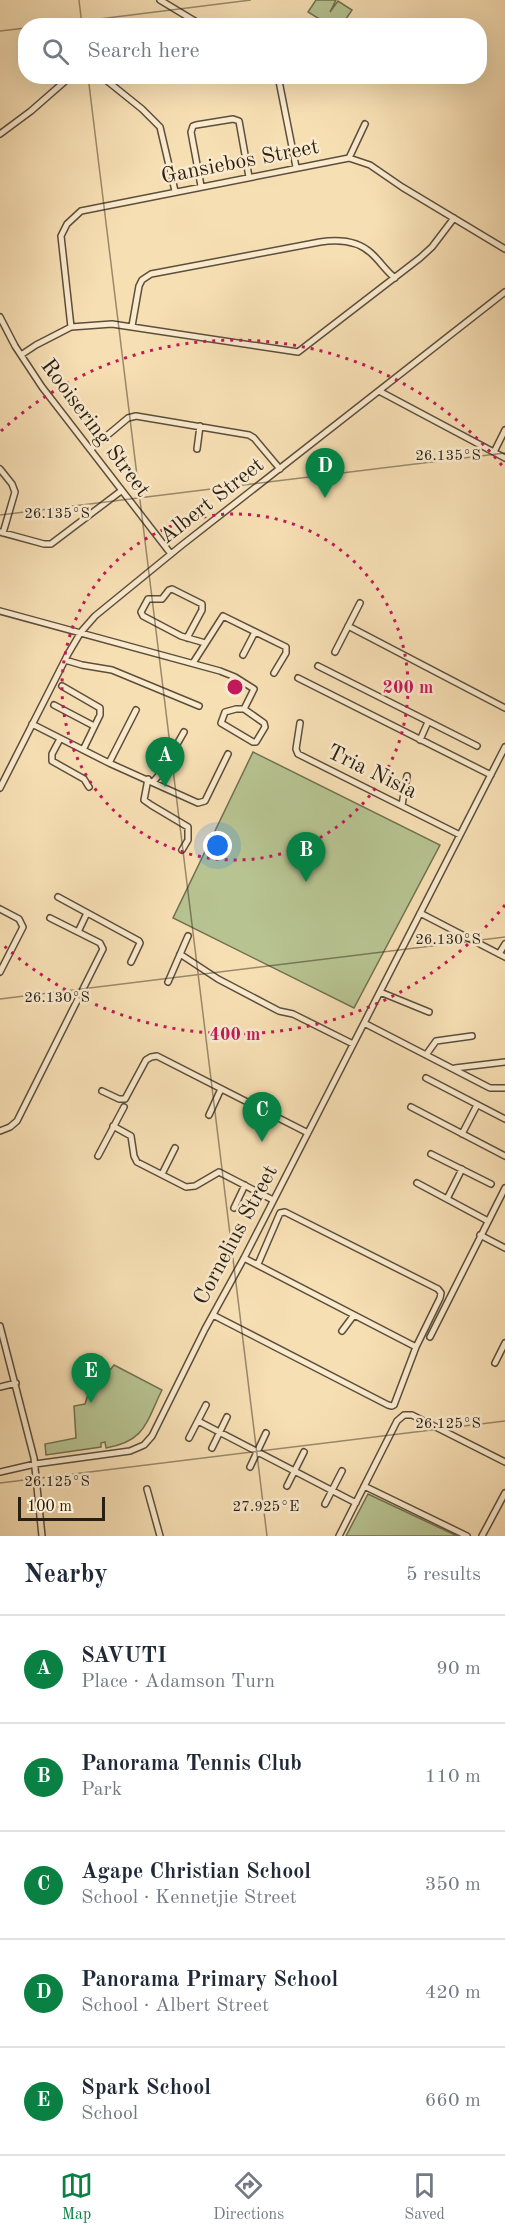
<!DOCTYPE html>
<html lang="en">
<head>
<meta charset="utf-8">
<style>
  body { margin:0; font-family:"Old Standard TT",serif; background:#f2f2f3; color:#1f2937 }
  .scale { position:absolute; left:18px; bottom:15px; width:87px; box-sizing:border-box; padding-left:6px; border:3px solid #281f13; border-top:0; font-size:16px; line-height:21px; white-space:nowrap; color:#281f13; -webkit-text-stroke:4px #faeace; paint-order:stroke }
  .you { position:absolute; left:218px; top:846px; width:21px; height:21px; margin:-15px; border:4px solid #fff; border-radius:50%; background:#1a73e8; box-shadow:0 0 0 9px #1a73e833 }
  .badge { display:grid; place-items:center; width:39px; height:39px; border-radius:50%; background:#0b8043; color:#fff; font-size:20px; font-weight:700 }
  .pin { position:absolute; translate:-50% -50px; filter:drop-shadow(0 2px 3px #0008) }
  .pin::after { content:''; position:absolute; top:32px; width:21px; height:18px; background:inherit; clip-path:polygon(0 0,100% 0,50% 100%) }
  .list { margin:0; padding:0; list-style:none }
  h2 { display:flex; justify-content:space-between; align-items:center; height:78px; margin:0; padding:0 24px; font-size:26px }
  h2 small { font-size:20px; font-weight:400; color:#747a83 }
  .list li { display:grid; grid-template-columns:39px 1fr auto; gap:18px; align-items:center; box-sizing:border-box; height:108px; padding:0 24px; border-top:2px solid #e0e1e3 }
  .list b { display:block; font-size:22px; white-space:nowrap }
  .list p { margin:0; font-size:20px; white-space:nowrap; color:#747a83 }
  .list em { font-size:20px; font-style:normal; color:#747a83 }
  .icon { flex:none; width:33px; height:33px; fill:none; stroke:currentColor; stroke-width:2; stroke-linecap:round; stroke-linejoin:round }
  .map { position:relative; flex:none; width:505px; height:1536px; overflow:hidden }
  .search { position:absolute; background:#fff; box-shadow:0 6px 24px #0002; left:18px; right:18px; top:18px; height:66px; display:flex; align-items:center; gap:15px; box-sizing:border-box; padding:0 21px; border-radius:24px; color:#747a83; font-size:22px }
  .sheet { height:618px; background:#fff }
  nav { display:flex; justify-content:space-around; align-items:center; box-sizing:border-box; height:84px; border-top:2px solid #e0e1e3; background:#fff; font-size:16px; color:#747a83 }
  nav a { display:grid; justify-items:center; gap:3px }
  nav .on { color:#0b8043 }
  .map>svg:first-child { display:block }
  .green { fill:#b7c391; stroke:#707152; stroke-width:1.5 }
  .lines { fill:none; stroke-linecap:round; stroke-linejoin:round }
  .minor-casing { stroke:#5c4f3b; stroke-width:8 }
  .minor { stroke:#faeace; stroke-width:5 }
  .ticks { fill:none; stroke:#281f13; stroke-width:1.5; stroke-opacity:0.45 }
  .ring { fill:none; stroke:#c2185b; stroke-width:3; stroke-dasharray:3 6 }
  .labels { text-anchor:middle; dominant-baseline:central; stroke-width:5; stroke-linejoin:round; paint-order:stroke }
  .street-label { font-size:22px; fill:#281f13; stroke:#faeace }
  .ticks-label { font-size:15px; text-anchor:middle; fill:#281f13; stroke:#faeace; stroke-width:5; stroke-linejoin:round; paint-order:stroke }
  .centre { fill:#c2185b; stroke:#faeace; stroke-width:3 }
  .ring-label { font-size:18px; text-anchor:middle; font-weight:bold; fill:#c2185b; stroke:#faeace; stroke-width:5; stroke-linejoin:round; paint-order:stroke }
</style>
</head>
<body>
<div class="map">
<svg width="505" height="1536" viewBox="0 0 505 1536">
  <rect width="100%" height="100%" fill="#f7dfb4"/>
  <filter id="stains"><feTurbulence type="fractalNoise" baseFrequency=".00333" numOctaves="4"/><feColorMatrix values="0 0 0 0 .2 0 0 0 0 .09 0 0 0 0 .02 0 0 0 .5 -.17"/></filter>
  <radialGradient id="worn" r=".72"><stop offset=".6" stop-color="#630" stop-opacity="0"/><stop offset="1" stop-color="#630" stop-opacity=".3"/></radialGradient>
  <path class="green" d="M316,0H336L330,12L338,1L352,10L342,25H329L308,12Z
    M253,752L440,845L354,1008L173,918Z
    M114,1365L162,1390C146,1422 146,1441 106,1448L105,1442L101,1443V1447L46,1455L45,1444L76,1438L74,1406L85,1404L90,1388L95,1389Z
    M368,1494L457,1536H346Z"/>
  <g class="lines">
    <defs>
      <path id="minor" d="M160,0L203,26
        M101,76L142,109L160,127L175,191
        M278,76L296,167
        M0,134L31,111L71,76
        M349,158L365,124
        M201,186L191,132L193,126L196,125L233,119L239,121L249,177
        M0,317L15,346L42,387L171,554
        M132,326L139,286L142,280L151,274L320,242C339,239 357,240 371,253C380,261 386,271 395,278
        M71,327L61,236L67,224L81,211L349,158L370,165L402,187L505,249
        M21,355L36,345L71,327L112,324L298,352L420,258L432,247L454,218
        M379,391L505,458
        M91,449L128,418L136,416L249,435L254,438L280,469
        M197,449L200,426
        M494,452L505,430
        M0,469L12,484L15,492L3,533
        M0,532L44,544H51L121,491
        M0,611L220,671L235,677L254,689L244,709
        M348,626L505,708
        M187,638L202,610V604L172,589L169,590L162,599H148L141,612L143,616L181,636L205,643
        M335,652L360,603
        M243,655L255,632
        M65,660L82,665L112,670L199,706
        M193,663L223,616L286,647V653L274,673
        M318,666L477,746
        M298,678L491,775
        M62,686L100,708V715L83,750
        M54,705L94,726
        M236,709H244L264,723L265,727L256,742H253L221,723L225,712Z
        M300,723L296,749L298,754L460,835
        M32,724L109,763L198,803L205,801L228,754
        M60,739L52,754V761L84,779L89,787
        M420,740L428,722
        M109,763L136,710
        M148,779L144,800L151,805L188,827V840L182,850
        M153,782L160,774L184,732
        M0,788L68,654L81,632L95,616L182,545L505,292
        M402,805L407,776
        M58,897L139,941L140,943L131,962
        M0,909L19,919L23,927L0,972
        M420,913L505,957
        M78,932L87,913
        M180,954L218,979L279,1011L293,1014L353,1044
        M499,954L505,944
        M168,982L188,936
        M380,992L429,1012
        M364,1023L490,1088H505
        M426,1055L436,1041L472,1036
        M455,1068L505,1062
        M426,1078L505,1119
        M102,1091L119,1099H125L146,1060L151,1057L157,1056L308,1133
        M411,1107L505,1156
        M209,1115L221,1089
        M113,1126L131,1136L134,1156L137,1162L186,1187L195,1186L219,1172L273,1200
        M0,1131L10,1127L17,1121L103,949L100,943L50,918
        M462,1134L477,1105
        M431,1154L491,1184
        M98,1156L124,1107
        M162,1174L175,1148
        M417,1183L488,1221
        M447,1199L462,1169
        M234,1208L245,1185
        M480,1235L505,1248
        M258,1264L280,1213L285,1212L438,1289L441,1293L440,1298L416,1347
        M213,1315L388,1405L392,1406L394,1405L416,1347L244,1258
        M0,1326L34,1458L42,1536
        M342,1331L354,1315
        M430,1337L505,1188
        M495,1363L505,1343
        M0,1387L16,1383
        M198,1421L356,1503
        M189,1438L206,1405
        M212,1448L227,1417
        M250,1467L266,1433
        M0,1472L35,1464L130,1451L144,1445L152,1436L205,1329L244,1258L505,747
        M287,1486L304,1452
        M364,1486L467,1536
        M147,1489L160,1536
        M325,1504L342,1471
        M339,1536L397,1421L404,1415H412L505,1462
        M482,1536L505,1493"/>
    </defs>
    <use href="#minor" class="minor-casing"/>
    <use href="#minor" class="minor"/>
  </g>
  <path class="ticks" d="M79,0L82,26M43,26L251,0M0,31L26,28M88,76L267,1536M0,515L505,453M0,999L505,937M0,1483L505,1421"/>
  <g class="ring">
    <circle cx="235" cy="687" r="173"/>
    <path d="M505 905A347 347 0 0 1 1 943M1 431A347 347 0 0 1 505 469"/>
  </g>
  <g class="labels">
    <g class="street-label">
      <text transform="translate(240 162) rotate(-11)">Gansiebos Street</text>
      <text transform="translate(95 428) rotate(53)">Rooisering Street</text>
      <text transform="translate(212 501) rotate(-38)">Albert Street</text>
      <text transform="translate(372 772) rotate(26)">Tria Nisia</text>
      <text transform="translate(236 1235) rotate(-62)">Cornelius Street</text>
    </g>
  </g>
  <g class="ticks-label">
    <text x="448" y="460">26.135°S</text>
    <text x="57" y="518">26.135°S</text>
    <text x="448" y="944">26.130°S</text>
    <text x="57" y="1002">26.130°S</text>
    <text x="448" y="1428">26.125°S</text>
    <text x="57" y="1486">26.125°S</text>
    <text x="266" y="1511">27.925°E</text>
  </g>
  <circle cx="235" cy="687" r="9" class="centre"/>
  <g class="ring-label">
    <text x="408" y="693">200 m</text>
    <text x="235" y="1040">400 m</text>
  </g>
  <rect width="100%" height="100%" filter="url(#stains)"/>
  <rect width="100%" height="100%" fill="url(#worn)"/>
</svg>
<div class="scale">100 m</div>
<div class="you"></div>
<div class="pin badge" style="left:165px;top:787px">A</div>
<div class="pin badge" style="left:306px;top:882px">B</div>
<div class="pin badge" style="left:262px;top:1142px">C</div>
<div class="pin badge" style="left:325px;top:498px">D</div>
<div class="pin badge" style="left:91px;top:1403px">E</div>
<div class="search"><svg class="icon" aria-label="search" viewBox="0 0 24 24"><circle cx="10" cy="10" r="6"/><path d="M15 15l6 6"/></svg>Search here</div>
</div>
<section class="sheet">
<h2>Nearby<small>5 results</small></h2>
<ul class="list">
<li><span class="badge">A</span><div><b>SAVUTI</b><p>Place · Adamson Turn</p></div><em>90 m</em></li>
<li><span class="badge">B</span><div><b>Panorama Tennis Club</b><p>Park</p></div><em>110 m</em></li>
<li><span class="badge">C</span><div><b>Agape Christian School</b><p>School · Kennetjie Street</p></div><em>350 m</em></li>
<li><span class="badge">D</span><div><b>Panorama Primary School</b><p>School · Albert Street</p></div><em>420 m</em></li>
<li><span class="badge">E</span><div><b>Spark School</b><p>School</p></div><em>660 m</em></li>
</ul>
</section>
<nav>
<a class="on"><svg class="icon" aria-label="map" viewBox="0 0 24 24"><path d="M3 6l6-2 6 2 6-2v14l-6 2-6-2-6 2zM9 4v14M15 6v14"/></svg>Map</a>
<a><svg class="icon" aria-label="directions" viewBox="0 0 24 24"><path d="M12 3l9 9-9 9-9-9zM9 14v-3h6M13 9l2 2-2 2"/></svg>Directions</a>
<a><svg class="icon" aria-label="saved" viewBox="0 0 24 24"><path d="M7 4h10v16l-5-4-5 4z"/></svg>Saved</a>
</nav>
</body>
</html>
